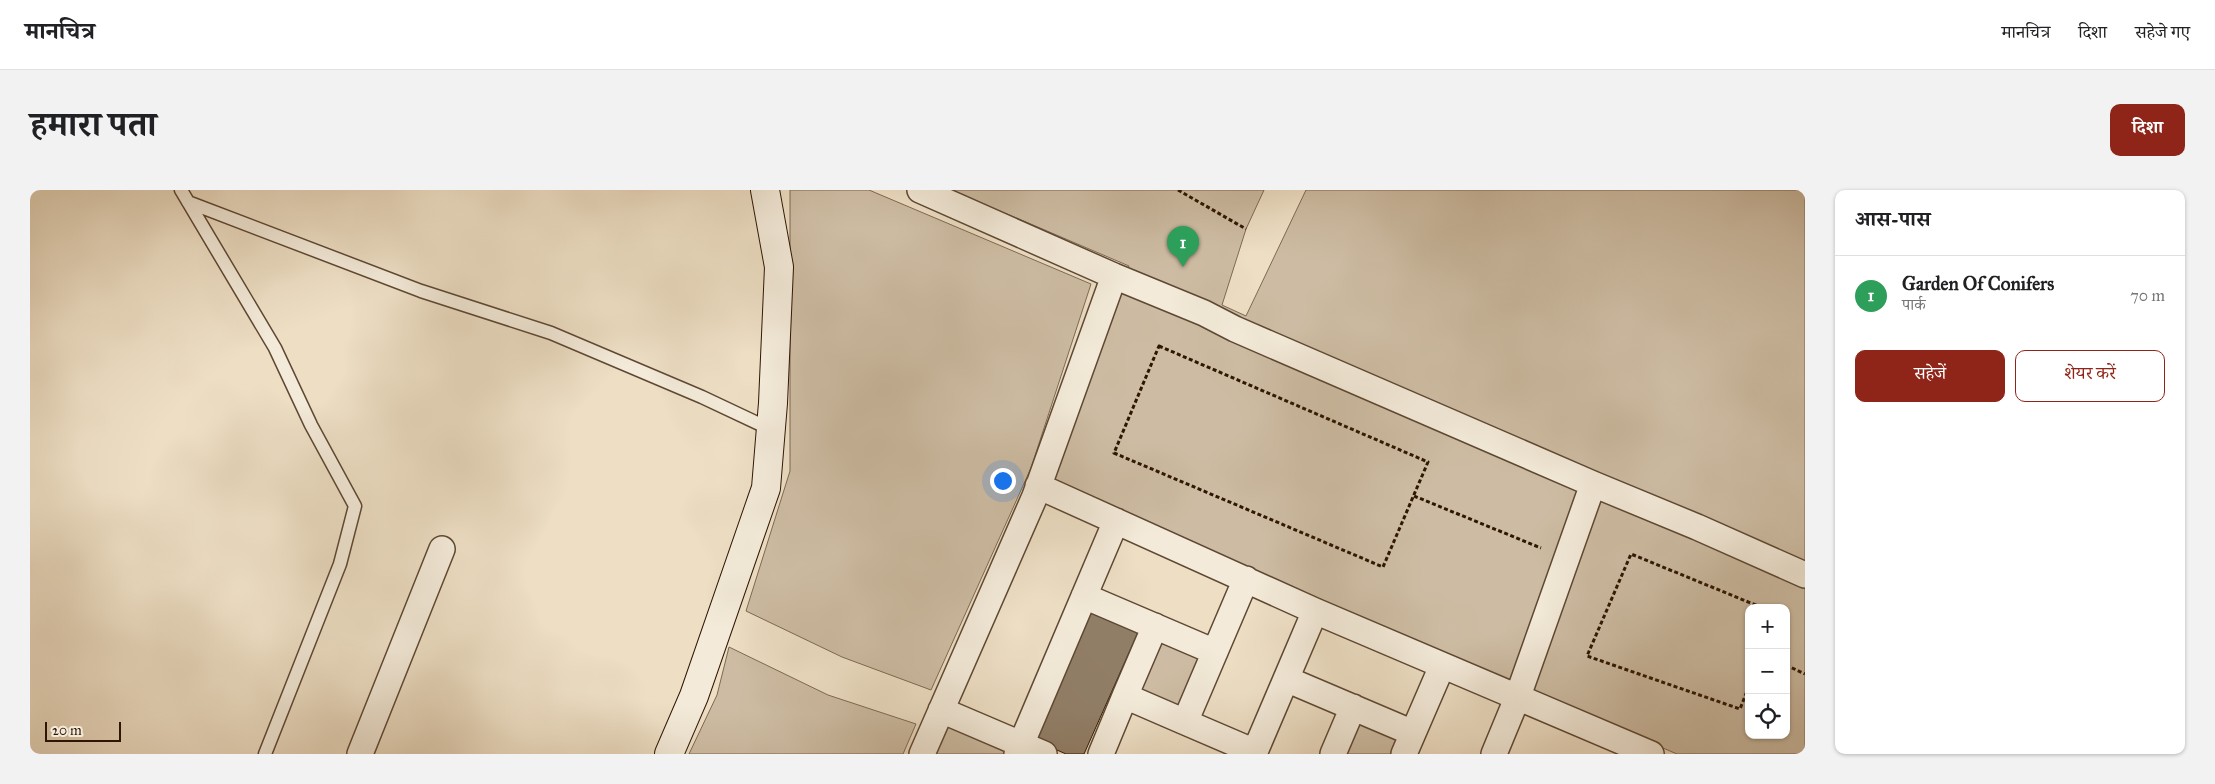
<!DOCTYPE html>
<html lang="hi">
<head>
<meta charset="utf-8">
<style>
  body { margin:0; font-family:"IM FELL Great Primer","Noto Serif Devanagari",serif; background:#f2f2f2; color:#202124 }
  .controls { position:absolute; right:15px; bottom:15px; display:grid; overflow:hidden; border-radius:10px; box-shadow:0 1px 4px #0004 }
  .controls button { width:45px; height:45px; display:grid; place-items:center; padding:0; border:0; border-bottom:1px solid #e0e0e0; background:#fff; color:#202124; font:25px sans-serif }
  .scale { position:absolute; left:15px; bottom:12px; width:76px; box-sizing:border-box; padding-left:5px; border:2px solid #2e1603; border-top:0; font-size:14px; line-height:18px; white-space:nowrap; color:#2e1603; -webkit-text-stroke:4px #f3ead9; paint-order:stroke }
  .you { position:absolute; left:972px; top:290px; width:18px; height:18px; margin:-12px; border:4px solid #fff; border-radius:50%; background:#1a73e8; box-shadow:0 0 0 8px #1a73e833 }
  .badge { display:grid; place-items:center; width:32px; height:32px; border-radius:50%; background:#8f2418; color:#fff; font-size:16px; font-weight:700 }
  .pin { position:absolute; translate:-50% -41px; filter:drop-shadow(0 1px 2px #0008) }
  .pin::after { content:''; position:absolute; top:26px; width:18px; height:15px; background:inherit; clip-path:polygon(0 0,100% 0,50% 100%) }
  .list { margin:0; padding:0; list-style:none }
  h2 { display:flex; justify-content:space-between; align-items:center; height:65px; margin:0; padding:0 20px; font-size:21px }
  h2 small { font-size:16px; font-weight:400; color:#757577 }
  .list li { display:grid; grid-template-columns:32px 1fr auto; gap:15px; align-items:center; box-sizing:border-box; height:80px; padding:0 20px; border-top:1px solid #e0e0e0 }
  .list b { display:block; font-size:19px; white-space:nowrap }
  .list p { margin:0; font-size:16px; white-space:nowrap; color:#757577 }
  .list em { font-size:16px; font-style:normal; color:#757577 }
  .actions { display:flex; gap:10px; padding:15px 20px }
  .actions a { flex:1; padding:11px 0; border:1px solid #8f2418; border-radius:10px; text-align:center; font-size:18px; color:#8f2418 }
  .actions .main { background:#8f2418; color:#fff }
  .icon { flex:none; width:28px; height:28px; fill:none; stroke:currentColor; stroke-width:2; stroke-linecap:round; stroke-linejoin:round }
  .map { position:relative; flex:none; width:1775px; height:564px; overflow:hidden; border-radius:10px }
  header { display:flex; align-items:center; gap:30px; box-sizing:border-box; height:70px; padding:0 25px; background:#fff; border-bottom:1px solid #e0e0e0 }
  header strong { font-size:24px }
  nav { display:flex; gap:28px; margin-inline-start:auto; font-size:18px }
  .intro { display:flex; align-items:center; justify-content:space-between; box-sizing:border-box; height:120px; padding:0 30px }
  h1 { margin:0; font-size:35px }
  .button { padding:12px 22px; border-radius:10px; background:#8f2418; color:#fff; font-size:18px; font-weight:700 }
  main { display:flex; gap:30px; padding:0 30px }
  aside { flex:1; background:#fff; border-radius:10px; box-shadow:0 1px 4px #0004 }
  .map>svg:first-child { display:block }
  .green { fill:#cdbca3; stroke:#7e6953; fill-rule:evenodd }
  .building { fill:#917e67; stroke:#2e1603 }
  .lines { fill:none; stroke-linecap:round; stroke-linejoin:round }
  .lane-casing { stroke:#5e4833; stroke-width:15 }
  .street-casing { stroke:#5e4833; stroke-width:28 }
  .secondary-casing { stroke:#2e1603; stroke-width:30 }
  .path { stroke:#2e1603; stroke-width:3; stroke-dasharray:4 2.5; stroke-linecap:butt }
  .lane { stroke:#f3ead9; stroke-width:12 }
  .street { stroke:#f3ead9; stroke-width:25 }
  .secondary { stroke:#f3ead9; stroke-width:28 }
</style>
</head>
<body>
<header>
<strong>मानचित्र</strong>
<nav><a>मानचित्र</a><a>दिशा</a><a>सहेजे गए</a></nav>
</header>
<div class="intro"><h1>हमारा पता</h1><a class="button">दिशा</a></div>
<main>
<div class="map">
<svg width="1775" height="564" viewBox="0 0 1775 564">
  <rect width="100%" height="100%" fill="#eddec4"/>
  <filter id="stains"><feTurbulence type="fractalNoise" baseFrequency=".004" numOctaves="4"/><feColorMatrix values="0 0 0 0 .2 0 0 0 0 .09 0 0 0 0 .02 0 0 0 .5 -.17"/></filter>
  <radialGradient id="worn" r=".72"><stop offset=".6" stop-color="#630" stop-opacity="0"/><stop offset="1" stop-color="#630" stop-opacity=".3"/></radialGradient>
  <path class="green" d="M760,0H839L1061,94L1001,278L901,500L812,467L716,421L760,281Z
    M921,0H1234L1216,39L1192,115L1216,126L1276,0H1775V564H1647L1008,290L1099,76ZM1719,418H1756V545H1719Z
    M1129,448L1175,466L1150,523L1105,502Z
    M699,457L798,505L886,534L873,564H659L687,505Z
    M911,520L987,564H892Z
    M1327,529L1372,549L1366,564H1311Z"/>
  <path class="building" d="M1061,417L1110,438L1054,564H1036L1002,549Z"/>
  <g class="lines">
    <defs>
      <path id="lane" d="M151,0L245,158L281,235L325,316L310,374L235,564
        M158,12L391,101L521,143L672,207L740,239"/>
      <path id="street" d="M890,0L1084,86L1174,123L1205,139L1563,294L1667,337L1775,385
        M1008,296L1285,421L1621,564
        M1054,406L1185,462
        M1256,489L1383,543
        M1095,506L1125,436
        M911,520L1014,564
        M1155,532L1225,562
        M330,564L412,359
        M892,564L1005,306L1084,86
        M987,564L1086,331
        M1071,564L1095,506L1155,532L1216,389
        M1224,564L1285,421
        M1303,564L1323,517
        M1374,564L1412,476
        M1464,564L1488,506L1563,294"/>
      <path id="secondary" d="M639,564L664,506L736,298L743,213L749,77L735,0"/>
    </defs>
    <use href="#lane" class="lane-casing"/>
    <use href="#street" class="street-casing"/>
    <use href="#secondary" class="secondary-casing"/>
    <path class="path" d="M1148,0L1216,39
      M1129,156L1398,272L1353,377L1084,263Z
      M1384,306L1511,358
      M1756,475L1775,484
      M1719,496L1710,519L1557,466L1601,364L1733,418"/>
    <use href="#lane" class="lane"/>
    <use href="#street" class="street"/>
    <use href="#secondary" class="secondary"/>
  </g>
  <rect width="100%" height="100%" filter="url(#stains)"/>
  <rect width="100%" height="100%" fill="url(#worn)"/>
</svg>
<div class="controls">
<button>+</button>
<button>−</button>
<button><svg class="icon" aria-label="locate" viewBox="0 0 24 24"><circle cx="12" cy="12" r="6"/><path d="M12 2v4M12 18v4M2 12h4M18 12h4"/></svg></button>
</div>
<div class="scale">20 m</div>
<div class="you"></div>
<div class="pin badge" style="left:1153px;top:77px;background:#2e9e5b">1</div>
</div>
<aside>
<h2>आस-पास<small></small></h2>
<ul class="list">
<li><span class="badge" style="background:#2e9e5b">1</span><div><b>Garden Of Conifers</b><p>पार्क</p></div><em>70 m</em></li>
</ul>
<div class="actions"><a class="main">सहेजें</a><a>शेयर करें</a></div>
</aside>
</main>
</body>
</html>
